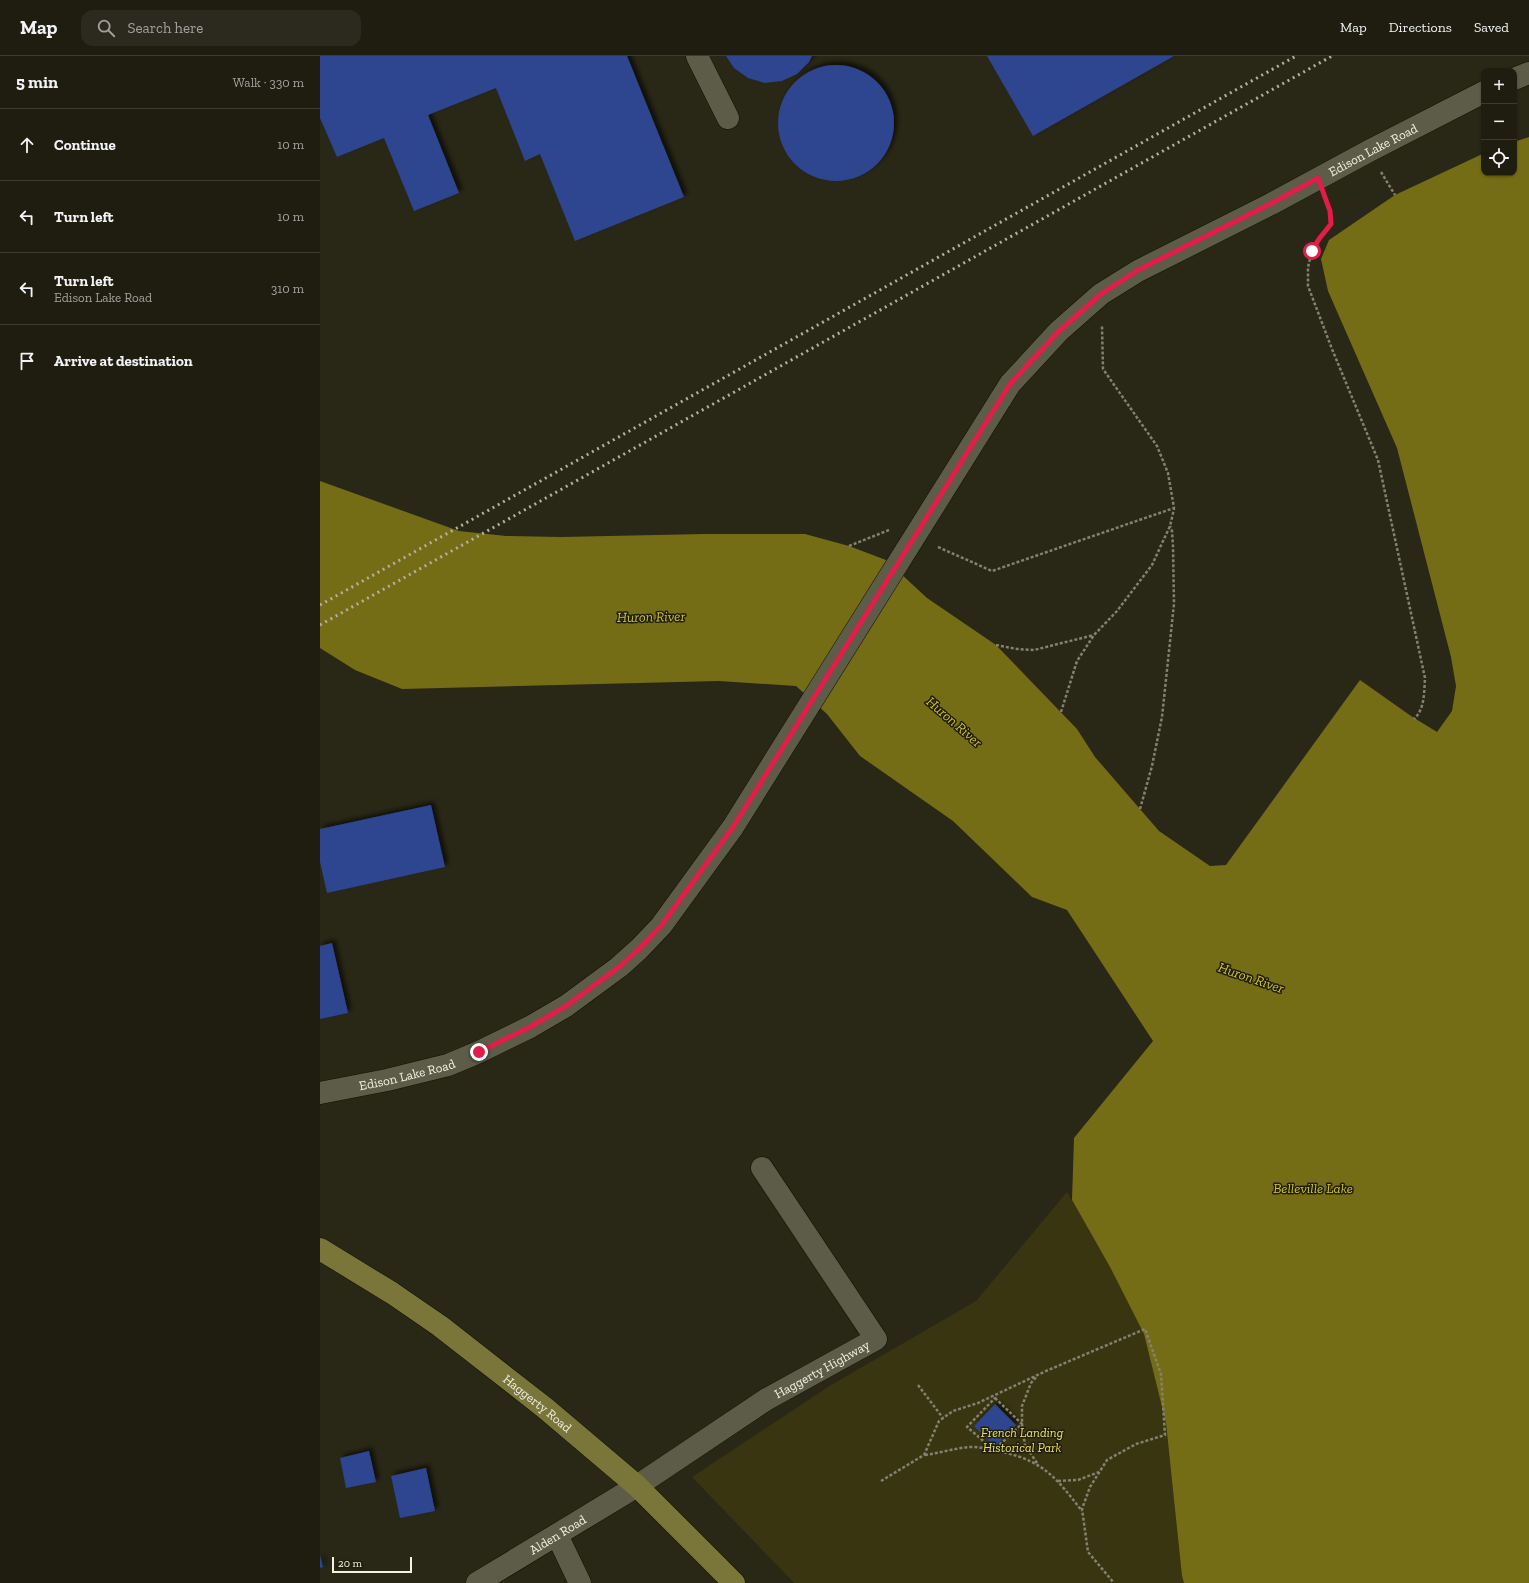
<!DOCTYPE html>
<html lang="en">
<head>
<meta charset="utf-8">
<style>
  body { margin:0; font-family:"Zilla Slab",serif; background:#2c2a1e; color:#f1f3f6 }
  .controls { position:absolute; right:12px; top:12px; display:grid; overflow:hidden; border-radius:8px; box-shadow:0 1px 3px #0004 }
  .controls button { width:36px; height:36px; display:grid; place-items:center; padding:0; border:0; border-bottom:1px solid #3c3b30; background:#1f1d10; color:#f1f3f6; font:20px sans-serif }
  .scale { position:absolute; left:12px; bottom:10px; width:80px; box-sizing:border-box; padding-left:4px; border:2px solid #f1f1e5; border-top:0; font-size:11px; line-height:14px; white-space:nowrap; color:#f1f1e5; -webkit-text-stroke:3px #1f1e0c; paint-order:stroke }
  .stop { position:absolute; width:12px; height:12px; margin:-9px; border:3px solid #e11d48; border-radius:50%; background:#fff }
  .stop.end { background:#e11d48; border-color:#fff; box-shadow:0 1px 4px #0008 }
  .list { margin:0; padding:0; list-style:none }
  h2 { display:flex; justify-content:space-between; align-items:center; height:52px; margin:0; padding:0 16px; font-size:17px }
  h2 small { font-size:13px; font-weight:400; color:#a1a29f }
  .list li { display:grid; grid-template-columns:26px 1fr auto; gap:12px; align-items:center; box-sizing:border-box; height:72px; padding:0 16px; border-top:1px solid #3c3b30 }
  .list b { display:block; font-size:15px; white-space:nowrap }
  .list p { margin:0; font-size:13px; white-space:nowrap; color:#a1a29f }
  .list em { font-size:13px; font-style:normal; color:#a1a29f }
  .icon { flex:none; width:22px; height:22px; fill:none; stroke:currentColor; stroke-width:2; stroke-linecap:round; stroke-linejoin:round }
  .map { position:relative; flex:none; width:1209px; height:1527px; overflow:hidden }
  header { display:flex; align-items:center; gap:24px; box-sizing:border-box; height:56px; padding:0 20px; background:#1f1d10; border-bottom:1px solid #3c3b30 }
  header strong { font-size:19px }
  nav { display:flex; gap:22px; margin-inline-start:auto; font-size:14px }
  .search { width:280px; height:36px; background:#2c2a1e; display:flex; align-items:center; gap:10px; box-sizing:border-box; padding:0 14px; border-radius:12px; color:#a1a29f; font-size:15px }
  main { display:flex }
  aside { flex:1; background:#1f1d10 }
  .map>svg:first-child { display:block }
  .green { fill:#393510 }
  .water { fill:#756d15 }
  .building { fill:#2d4490; filter:url(#shadow) }
  .lines { fill:none; stroke-linecap:round; stroke-linejoin:round }
  .minor-casing { stroke:#121002; stroke-width:23 }
  .major-casing { stroke:#121002; stroke-width:23 }
  .path { stroke:#828172; stroke-width:2.5; stroke-dasharray:3 2; stroke-linecap:butt }
  .minor { stroke:#5d5c48; stroke-width:22 }
  .major { stroke:#7a7538; stroke-width:22 }
  .rail { stroke:#b1b0a2; stroke-width:3; stroke-dasharray:2 4; stroke-linecap:butt }
  .minor-bridge-casing { stroke:#121002; stroke-width:23; stroke-linecap:butt }
  .minor-bridge { stroke:#5d5c48; stroke-width:22 }
  .route { stroke:#e11d48; stroke-width:5 }
  .labels { text-anchor:middle; dominant-baseline:central; stroke-width:3; stroke-linejoin:round; paint-order:stroke }
  .street-label { font-size:13px; fill:#f1f1e5; stroke:#1f1e0c }
  .park-label { font-size:13px; font-style:italic; fill:#eee052; stroke:#1f1e0c }
  .water-label { font-size:14px; font-style:italic; fill:#d1c32b; stroke:#1f1e0c }
</style>
</head>
<body>
<header>
<strong>Map</strong>
<div class="search"><svg class="icon" aria-label="search" viewBox="0 0 24 24"><circle cx="10" cy="10" r="6"/><path d="M15 15l6 6"/></svg>Search here</div>
<nav><a>Map</a><a>Directions</a><a>Saved</a></nav>
</header>
<main>
<aside>
<h2>5 min<small>Walk · 330 m</small></h2>
<ul class="list">
<li><svg class="icon" aria-label="ahead" viewBox="0 0 24 24"><path d="M12 20V5M6 11l6-6 6 6"/></svg><div><b>Continue</b></div><em>10 m</em></li>
<li><svg class="icon" aria-label="left" viewBox="0 0 24 24"><path d="M17 20v-9H6M10 6l-5 5 5 5"/></svg><div><b>Turn left</b></div><em>10 m</em></li>
<li><svg class="icon" aria-label="left" viewBox="0 0 24 24"><path d="M17 20v-9H6M10 6l-5 5 5 5"/></svg><div><b>Turn left</b><p>Edison Lake Road</p></div><em>310 m</em></li>
<li><svg class="icon" aria-label="arrive" viewBox="0 0 24 24"><path d="M6 21V4h12l-3 4 3 4H6"/></svg><div><b>Arrive at destination</b></div></li>
</ul>
</aside>
<div class="map">
<svg width="1209" height="1527" viewBox="0 0 1209 1527">
  <defs>
    <filter id="shadow"><feDropShadow dx="3.5" dy="-3.5" stdDeviation="2" flood-color="#0009"/></filter>
  </defs>
  <rect width="100%" height="100%" fill="#292715"/>
  <path class="green" d="M747,1136L790,1211L824,1278L846,1367L862,1520L864,1527H474L372,1421L511,1329L656,1245Z"/>
  <path class="water" d="M1209,81V1527H864L862,1520L846,1367L824,1278L790,1211L752,1144L754,1082L833,985L747,854L712,841L633,765L540,700L507,658L476,630L399,625L82,633L35,614L0,592V425L139,475L186,480L241,481L385,478H485L529,490L566,504L607,542L676,589L757,673L775,701L839,775L890,810L906,809L1040,624L1091,660L1117,676L1132,655L1136,630L1131,601L1077,392L1008,235L1001,203L1009,184L1075,139L1156,101L1164,97V117H1194V86Z"/>
  <path class="building" d="M0,0H307L364,141L255,185L220,98L205,105L176,32L108,59L139,137L94,155L64,82L17,101L0,62Z
    M406,0H492L489,6L477,18L462,25L445,27L428,22L414,12Z
    M667,0H854L713,80Z
    M458 67a58 58 0 1 1 116 0a58 58 0 1 1-116 0Z
    M111,749L125,811L7,837L0,806V773Z
    M12,887L28,957L0,963V890Z
    M675,1348L696,1369L675,1391L654,1370Z
    M49,1395L56,1426L26,1432L20,1402Z
    M106,1412L115,1455L80,1462L71,1420Z
    M0,1499L3,1511L0,1512Z"/>
  <g class="lines">
    <defs>
      <g id="minor">
        <path d="M377,0L408,62"/>
        <path d="M1194,23L1209,17"/>
        <path id="s1" d="M680,344L690,328L739,275L781,238L818,215L951,148L1049,95L1164,36"/>
        <path id="s2" d="M0,1037L67,1024L128,1009L159,996L210,971L246,950L299,911L319,893L341,870L413,771"/>
        <path d="M237,1479L260,1527"/>
        <path id="s3" d="M157,1527L317,1430L447,1343L556,1283L442,1112"/>
      </g>
      <g id="major">
        <path id="s4" d="M0,1193L72,1237L120,1270L225,1352L317,1430L414,1527"/>
      </g>
    </defs>
    <use href="#minor" class="minor-casing"/>
    <use href="#major" class="major-casing"/>
    <path class="path" d="M1061,116L1075,139
      M1006,145L1010,155L1011,168L999,183L992,195L988,211V230L1012,293L1058,404L1105,622C1104,636 1105,653 1094,663
      M529,490L569,474
      M618,491L672,515L854,452L848,417L837,390L783,313L782,270
      M676,589L697,593L714,594L774,579
      M741,656L757,605L774,579L797,555L832,509L850,470L854,453
      M820,753L832,710L842,661L854,548L853,490L852,475L850,470
      M598,1329L623,1362
      M675,1342L702,1368L674,1394L647,1371Z
      M605,1399C620,1397 635,1392 650,1391C662,1391 673,1393 683,1396C725,1406 737,1423 762,1455
      M717,1407L705,1389L702,1368V1350L711,1327L717,1320
      M561,1425L604,1399L619,1365L633,1355L658,1347L726,1315L825,1273L841,1318L845,1379L816,1388L787,1404L770,1431L762,1453L768,1496L794,1527
      M738,1425L758,1424L779,1416"/>
    <use href="#minor" class="minor"/>
    <use href="#major" class="major"/>
    <path class="rail" d="M0,549L976,0
      M0,569L1012,0"/>
    <defs>
      <path id="minor-bridge" d="M413,771L680,344"/>
    </defs>
    <use href="#minor-bridge" class="minor-bridge-casing"/>
    <use href="#minor-bridge" class="minor-bridge"/>
  </g>
  <g class="lines">
    <path class="route" d="M159,996L210,971L246,950L299,911L319,893L341,870L413,771L690,328L739,275L781,238L818,214L950,148L998,122L1010,155L1011,168L999,183L992,195"/>
  </g>
  <g class="labels">
    <g class="street-label">
      <text stroke="none"><textPath href="#s1" startOffset="455">Edison Lake Road</textPath></text>
      <text stroke="none"><textPath href="#s2" startOffset="89">Edison Lake Road</textPath></text>
      <text stroke="none"><textPath href="#s3" startOffset="406">Haggerty Highway</textPath></text>
      <text stroke="none"><textPath href="#s4" startOffset="267">Haggerty Road</textPath></text>
      <text stroke="none"><textPath href="#s3" startOffset="94">Alden Road</textPath></text>
    </g>
    <g class="park-label">
      <text x="702" y="1376">French Landing<tspan x="702" dy="15">Historical Park</tspan></text>
    </g>
    <g class="water-label">
      <text transform="translate(331 561) rotate(-1)">Huron River</text>
      <text transform="translate(634 666) rotate(41)">Huron River</text>
      <text transform="translate(931 922) rotate(19)">Huron River</text>
      <text x="993" y="1132">Belleville Lake</text>
    </g>
  </g>
</svg>
<div class="controls">
<button>+</button>
<button>−</button>
<button><svg class="icon" aria-label="locate" viewBox="0 0 24 24"><circle cx="12" cy="12" r="6"/><path d="M12 2v4M12 18v4M2 12h4M18 12h4"/></svg></button>
</div>
<div class="scale">20 m</div>
<div class="stop" style="left:992px;top:195px"></div>
<div class="stop end" style="left:159px;top:996px"></div>
</div>
</main>
</body>
</html>
